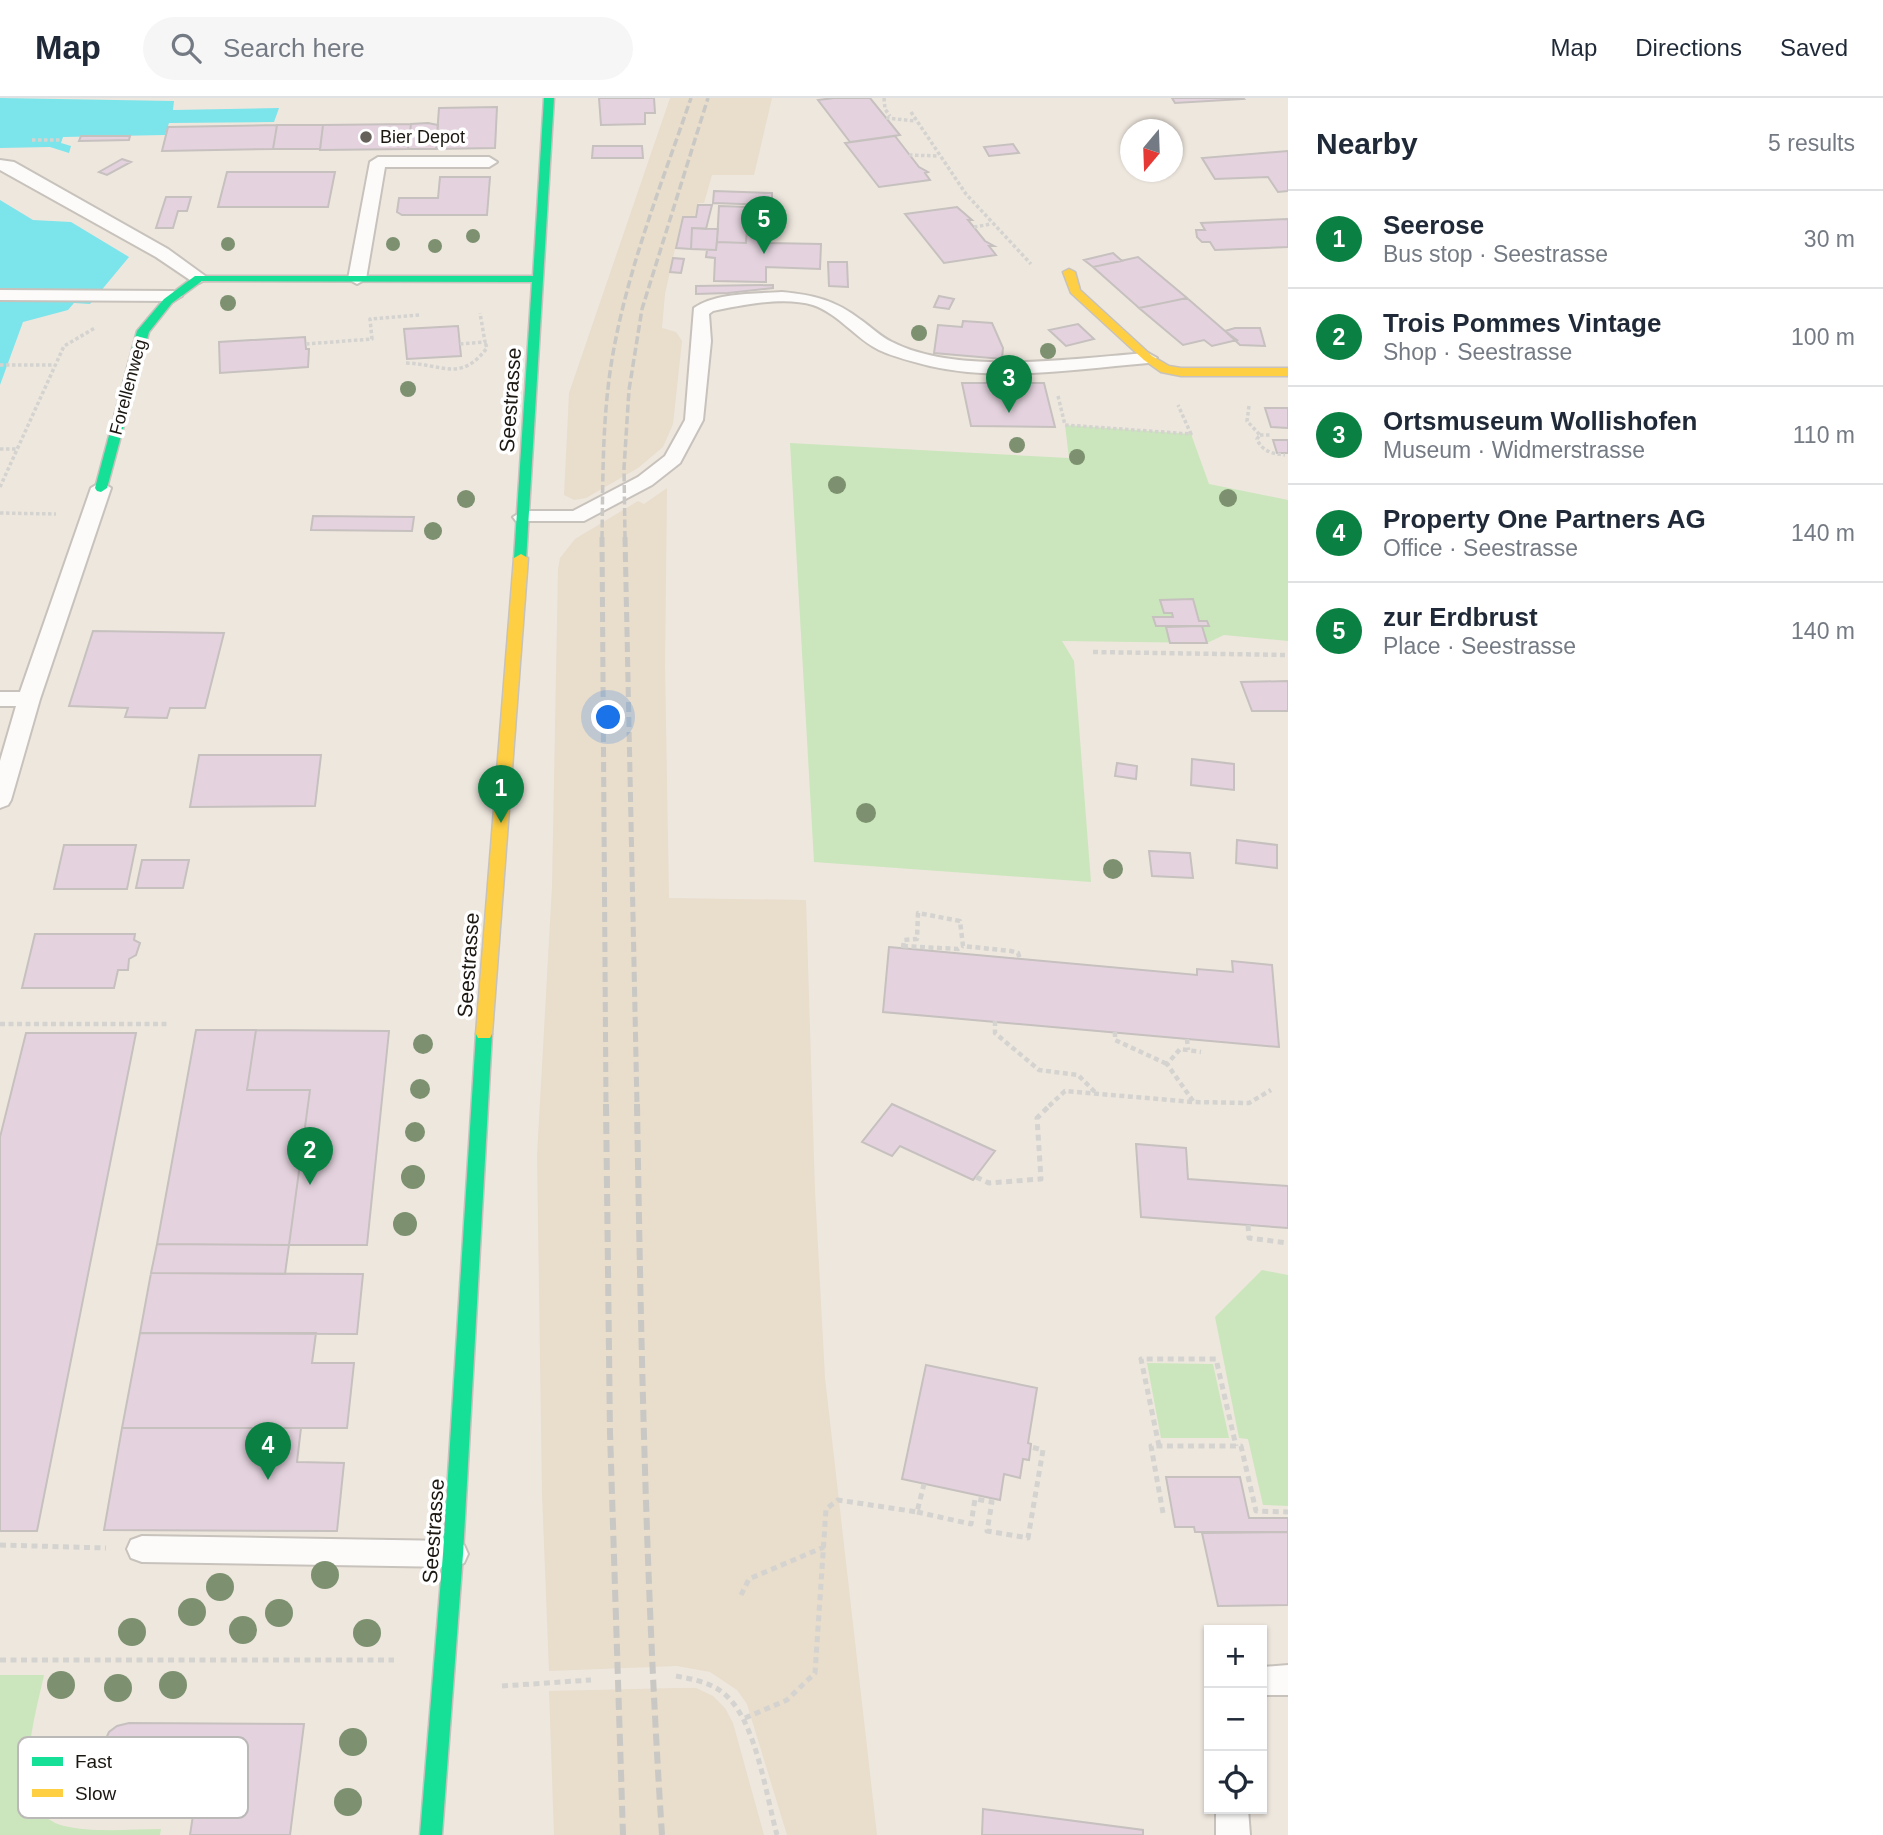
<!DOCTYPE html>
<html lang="en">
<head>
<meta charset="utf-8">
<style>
  body { margin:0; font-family:Arial,sans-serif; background:#f6f6f7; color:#1f2937 }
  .controls { position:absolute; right:21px; bottom:21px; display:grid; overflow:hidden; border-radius:0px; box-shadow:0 2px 5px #0004 }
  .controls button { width:63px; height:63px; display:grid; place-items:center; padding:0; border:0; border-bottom:2px solid #e0e1e3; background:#fff; color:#1f2937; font:35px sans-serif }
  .compass { position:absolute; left:1120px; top:21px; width:63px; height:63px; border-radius:50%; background:#fff; box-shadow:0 2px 5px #0004; rotate:199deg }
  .you { position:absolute; left:609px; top:620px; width:24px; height:24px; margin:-18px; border:5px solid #fff; border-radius:50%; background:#1a73e8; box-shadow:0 0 0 10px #1a73e833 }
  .badge { display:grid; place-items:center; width:46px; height:46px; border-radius:50%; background:#0b8043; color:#fff; font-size:23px; font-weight:700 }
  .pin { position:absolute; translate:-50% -58px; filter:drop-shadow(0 2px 4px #0008) }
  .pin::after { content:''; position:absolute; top:37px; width:24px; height:21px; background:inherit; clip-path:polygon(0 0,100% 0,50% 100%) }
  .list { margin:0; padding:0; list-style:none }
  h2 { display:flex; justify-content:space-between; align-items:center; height:91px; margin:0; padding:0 28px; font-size:30px }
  h2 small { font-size:23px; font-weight:400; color:#747a83 }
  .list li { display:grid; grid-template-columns:46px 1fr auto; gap:21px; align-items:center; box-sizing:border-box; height:98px; padding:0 28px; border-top:2px solid #e0e1e3 }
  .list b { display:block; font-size:26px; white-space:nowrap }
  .list p { margin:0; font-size:23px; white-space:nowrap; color:#747a83 }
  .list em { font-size:23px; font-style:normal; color:#747a83 }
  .icon { flex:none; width:38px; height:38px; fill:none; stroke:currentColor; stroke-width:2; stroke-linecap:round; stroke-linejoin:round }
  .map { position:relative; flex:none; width:1288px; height:1737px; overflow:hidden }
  header { display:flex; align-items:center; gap:42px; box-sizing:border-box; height:98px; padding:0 35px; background:#fff; border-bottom:2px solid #e0e1e3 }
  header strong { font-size:33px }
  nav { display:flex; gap:38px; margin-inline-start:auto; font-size:24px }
  .search { width:490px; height:63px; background:#f6f6f7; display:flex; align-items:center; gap:18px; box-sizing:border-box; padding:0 24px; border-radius:38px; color:#747a83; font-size:26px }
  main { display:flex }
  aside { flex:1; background:#fff }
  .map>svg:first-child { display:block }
  .built { fill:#e9ddcc }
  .green { fill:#cbe6bc }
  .water { fill:#7ce4eb }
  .building { fill:#e4d3de; stroke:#c6c0bf; stroke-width:2 }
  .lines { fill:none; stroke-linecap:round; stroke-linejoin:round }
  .lane-casing { stroke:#c7c2bb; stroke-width:4 }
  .fast-casing { stroke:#c7c2bb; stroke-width:3 }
  .slow-casing { stroke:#c7c2bb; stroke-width:3 }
  .path-far2 { stroke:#d4d3d0; stroke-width:3.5; stroke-dasharray:3.5 2.5; stroke-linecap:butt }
  .path-far1 { stroke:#d4d3d0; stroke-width:4.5; stroke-dasharray:5 3.5; stroke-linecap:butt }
  .path { stroke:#d4d3d0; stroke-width:5; stroke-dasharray:6 4.5; stroke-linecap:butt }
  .lane { fill:#fcfbfa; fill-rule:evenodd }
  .fast { fill:#16e098; fill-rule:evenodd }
  .slow { fill:#ffcf43; fill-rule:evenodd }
  .rail-far2 { stroke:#c9c8c4; stroke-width:3.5; stroke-dasharray:8 3.5; stroke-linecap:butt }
  .rail-far1 { stroke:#c9c8c4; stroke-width:5; stroke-dasharray:10 5; stroke-linecap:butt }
  .rail { stroke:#c9c8c4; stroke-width:6; stroke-dasharray:12 6; stroke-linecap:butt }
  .tree { fill:#7d9170 }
  .poi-dot { fill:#656059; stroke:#fff; stroke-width:2.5 }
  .labels { text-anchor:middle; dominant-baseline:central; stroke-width:7; stroke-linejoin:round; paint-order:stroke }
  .far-poi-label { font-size:18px; fill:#1b1711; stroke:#fff; text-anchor:start }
  .far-street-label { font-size:18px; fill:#1b1711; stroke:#fff }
  .street-label { font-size:21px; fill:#1b1711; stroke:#fff }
  .key { fill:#fff; stroke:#bbb9b8; stroke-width:2 }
  .key-label { font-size:19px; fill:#1b1711 }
</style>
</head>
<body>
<header>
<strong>Map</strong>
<div class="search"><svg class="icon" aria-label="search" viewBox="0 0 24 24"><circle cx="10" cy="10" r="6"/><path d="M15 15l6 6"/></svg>Search here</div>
<nav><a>Map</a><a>Directions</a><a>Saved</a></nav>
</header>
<main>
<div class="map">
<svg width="1288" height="1737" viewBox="0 0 1288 1737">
  <rect width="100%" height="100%" fill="#eee7de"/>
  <path class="built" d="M670,0H772L754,77H712L704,105H698L694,119H682L665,196L662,230L676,234L682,243L673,326L663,349L638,370L586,400L574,402L564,397L569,295Z
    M667,390L665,568L669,800L806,802L815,1093L825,1280L877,1737H787L747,1606L737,1592L710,1574L677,1568L549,1573L542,1396L537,1057L552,788L558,471L560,460L575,441L638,403L644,406Z
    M677,1590H696L713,1598L725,1610L733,1625L764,1737H554L549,1593Z"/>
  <path class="green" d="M1065,327L1191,336L1209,386L1288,402V543L1224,537L1207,545L1062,543L1074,563L1091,784L814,764L790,345L1069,360Z
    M1262,1172L1288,1177V1408L1263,1407L1248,1341L1239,1340L1215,1219Z
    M1147,1265L1213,1266L1229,1340H1161Z
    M0,1577H44C36,1616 5,1713 64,1728C94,1735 130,1731 161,1731L160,1737H0Z"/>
  <path class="water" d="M0,0L174,3L173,12L279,10L274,24L169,25L165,37L63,39L61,45L71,48L69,55L50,49L0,50Z
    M0,102L33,122L71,124L129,159L90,206L74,205L68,212L23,224L0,287Z"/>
  <path class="building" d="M599,0H654L655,15H645V26L601,27Z
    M834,0H870L900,37L850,44L818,2Z
    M1172,0H1243L1244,1L1175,5Z
    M497,9L495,50L436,51L439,10Z
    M428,25L438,27L436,51H408L411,26Z
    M411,26L408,51L320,52L323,27Z
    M277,27L273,51L162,53L168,29Z
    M277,27H323L320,51H273Z
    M81,38H130L129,42L79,43Z
    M895,38L919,69L928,74L925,75L930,82L879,89L845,45Z
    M1013,46L1019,55L989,58L984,49Z
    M593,48H642L643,60H592Z
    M1288,53V93L1278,94L1268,79L1215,81L1202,60Z
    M122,61L131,64L107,77L99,74Z
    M227,74H335L328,109H218Z
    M440,79H490L487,117H402L397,114L399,100H438Z
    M714,93L772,95V107L713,105Z
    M166,99H191L187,113H178L173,130H156Z
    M698,107H712L706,131L692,130L691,151L676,150L683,119H696Z
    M719,108L748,109L746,145L717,144Z
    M957,109L972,122H968L985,143L994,148H989L996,157L944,165L905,116Z
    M1288,121V149L1215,152L1210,144H1202L1197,139L1196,132H1205L1201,125Z
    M692,130L718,131L716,152L691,151Z
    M747,132L770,133L769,145L821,146L820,171L766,169V184L714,183L715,160L706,159L707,152H716L717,144L746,145Z
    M1113,155L1122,163L1093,169L1084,162Z
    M1138,159L1187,200L1139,210L1093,169Z
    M673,160L684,161L681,175L670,174Z
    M828,164H847L848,189L829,188Z
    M773,187V190L728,195L696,196V188Z
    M939,198L954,201L949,211L934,209Z
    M1187,200L1225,233L1237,242L1212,248L1204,242L1183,247L1139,210Z
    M963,223L992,225L1003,250L1002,261L934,255L938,227L962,229Z
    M1078,226L1094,241L1066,248L1049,232Z
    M458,228L461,258L407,261L404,231Z
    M1235,230H1260L1265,248L1240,247L1225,233Z
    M305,239L306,251H309L308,269L220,275L219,244Z
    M962,285H1044L1055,329L971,328Z
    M1265,310H1288V330L1271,329Z
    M1273,342H1288V355H1277Z
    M313,418L414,419L412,433L311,432Z
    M1193,501L1199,523H1207L1209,528H1156L1153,519H1173L1172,515H1164L1160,502Z
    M1202,528L1207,545H1170L1166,529Z
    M93,533L224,535L205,610H170L167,620L125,619L128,610L69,608Z
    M1288,583V613H1252L1241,584Z
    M199,657H321L315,708L190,709Z
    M1192,661L1234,666V692L1191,687Z
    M1117,665L1137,668L1136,681L1115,678Z
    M1237,742L1277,747V770L1236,765Z
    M64,747H136L127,791H54Z
    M1149,753L1190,755L1193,780L1152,778Z
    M142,762H189L183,790H136Z
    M35,836H135L134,842L140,845L136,857L129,861L128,872H118L114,890H22Z
    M889,849L1197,877V871L1233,874L1232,863L1272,867L1279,949L883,914Z
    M196,932H256L247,992H310L289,1147L157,1146Z
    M256,932L389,933L367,1147H289L310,992H247Z
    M26,935H136L37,1433H0V1039Z
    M892,1006L995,1053L973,1082L900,1048L892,1058L862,1044Z
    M1136,1046L1186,1050L1188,1081L1288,1088V1130L1141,1119Z
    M157,1146L289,1147L285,1176L151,1175Z
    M151,1175L363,1176L357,1236L140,1235Z
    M140,1235H316L312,1265H354L347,1330H122Z
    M926,1267L1037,1290L1028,1345L1031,1346L1029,1362L1023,1361L1020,1380L1004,1376L1000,1402L902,1381Z
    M122,1330H301L297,1364L344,1365L337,1433L104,1432Z
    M1166,1379H1240L1249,1420H1288V1434H1195L1194,1429H1175Z
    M1288,1434V1507L1218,1508L1202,1435Z
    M129,1625L304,1626L290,1737H190L201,1665L114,1663L106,1656L103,1647L109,1634L117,1628Z
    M983,1711L1143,1732V1737H982Z"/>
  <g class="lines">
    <defs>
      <path id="lane" d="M378,59H489L497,64L489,69H385L366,181L357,186L348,181L370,64Z
        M0,62L14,64L168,151L208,180L199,185L193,184L156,159L0,72Z
        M0,192L173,193L182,198L173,203L0,202Z
        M782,194C814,197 835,202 861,222C871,229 881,239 892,244C958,278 1075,260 1148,255L1157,260L1148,265C1077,271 1000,284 930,268C914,264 894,259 879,252C855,240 839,216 813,207C784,198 742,207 713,213L709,216L711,243L703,322L680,365L652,387L584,423H516L513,419L523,413H573L638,379L665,358L685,322L694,210C717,194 755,196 782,194Z
        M101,384L111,390L40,601L11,702L8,707L0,710V663L16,608H0V594H20L91,390Z
        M142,1438L453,1443L464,1447L468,1456L464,1465L453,1469L142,1464L131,1460L127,1451L131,1442Z
        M1288,1567V1597H1262V1569Z
        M1216,1711H1248L1250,1737H1216Z"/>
      <path id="fast" d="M544,0H554L526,463L521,464L514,460L532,184L202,183L172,205L149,234L107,390L101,394L97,393L95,390L137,233L164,201L195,178H533Z
        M484,930L490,932L492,936L463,1456L442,1737H420L443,1456L476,936L478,932Z"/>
      <path id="slow" d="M1069,171L1075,174L1080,192L1152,258L1169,268L1181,270H1288V278H1181L1161,274L1144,262L1071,195L1063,174Z
        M521,456L528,460L492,936L490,940H478L476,936L514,460Z"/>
    </defs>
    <use href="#lane" class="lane-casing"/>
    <use href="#fast" class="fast-casing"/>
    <use href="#slow" class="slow-casing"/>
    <path class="path-far2" d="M884,0L885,11L890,18
      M911,14L966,96L1031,166
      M886,20L916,23
      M32,42H62
      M909,57L939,58
      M974,129L991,126
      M306,246L372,241L370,221L420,217
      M460,246L485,244L480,215
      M406,265C443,266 460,285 487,250L485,244
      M0,267H54
      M1058,298L1065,327L1191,336L1178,307
      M1249,308L1247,323L1260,337L1257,341C1262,353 1272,356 1285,357
      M1260,337H1271
      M0,351H17
      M0,389L64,248L95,230
      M0,415L56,416"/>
    <path class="path-far1" d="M1093,554L1288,557
      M903,848L958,851L963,848
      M903,850L904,842L917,841L918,815L960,823L963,848L1011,853L1018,855L1020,861
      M995,923V935L1039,972L1078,977L1097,996
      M0,926H168
      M1115,934V942L1167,966
      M1187,941L1188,952
      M1193,1003L1167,966L1180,951L1201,954
      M1049,1008L1065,993L1193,1004L1249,1005L1271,992"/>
    <path class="path" d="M976,1079L989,1085L1041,1081L1037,1020L1051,1006
      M1248,1127L1249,1140L1288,1145
      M1159,1348L1141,1261H1216L1236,1348
      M917,1414L971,1426L975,1401L992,1404L987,1433L1028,1440L1043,1352L1031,1349
      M1163,1415L1151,1348H1241L1256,1413L1288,1414
      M0,1447L106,1450
      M741,1497L749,1481L824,1449
      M0,1562H394
      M676,1578C692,1581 709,1584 722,1594C756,1619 766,1698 777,1737
      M502,1588L591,1582
      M745,1620L787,1602L815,1575L826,1411L838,1402L917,1414L924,1386"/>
    <use href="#lane" class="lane"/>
    <use href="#fast" class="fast"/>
    <use href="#slow" class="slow"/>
    <path class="rail-far2" d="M602,441C603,377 602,313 614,250C630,164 663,82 691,0
      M625,441L624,370L629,292L642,211L708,0"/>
    <path class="rail-far1" d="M602,439L606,1008
      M625,439L637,1008"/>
    <path class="rail" d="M606,1006L610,1335L623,1737
      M637,1006C641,1250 646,1494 662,1737"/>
  </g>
  <g class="tree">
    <circle cx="473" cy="138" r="7"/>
    <circle cx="228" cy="146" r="7"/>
    <circle cx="393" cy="146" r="7"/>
    <circle cx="435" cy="148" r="7"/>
    <circle cx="228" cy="205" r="8"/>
    <circle cx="919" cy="235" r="8"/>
    <circle cx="1048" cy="253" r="8"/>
    <circle cx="408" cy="291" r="8"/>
    <circle cx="1017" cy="347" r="8"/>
    <circle cx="1077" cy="359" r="8"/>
    <circle cx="837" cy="387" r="9"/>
    <circle cx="1228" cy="400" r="9"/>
    <circle cx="466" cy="401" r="9"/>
    <circle cx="433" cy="433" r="9"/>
    <circle cx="866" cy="715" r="10"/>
    <circle cx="1113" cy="771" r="10"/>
    <circle cx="423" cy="946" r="10"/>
    <circle cx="420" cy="991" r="10"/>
    <circle cx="415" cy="1034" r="10"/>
    <circle cx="413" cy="1079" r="12"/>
    <circle cx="405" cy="1126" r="12"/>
    <circle cx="325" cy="1477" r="14"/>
    <circle cx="220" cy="1489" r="14"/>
    <circle cx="192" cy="1514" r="14"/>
    <circle cx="279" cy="1515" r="14"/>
    <circle cx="243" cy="1532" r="14"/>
    <circle cx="132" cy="1534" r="14"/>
    <circle cx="367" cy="1535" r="14"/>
    <circle cx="61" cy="1587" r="14"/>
    <circle cx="173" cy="1587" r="14"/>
    <circle cx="118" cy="1590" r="14"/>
    <circle cx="353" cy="1644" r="14"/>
    <circle cx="348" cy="1704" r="14"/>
  </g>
  <circle class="poi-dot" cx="366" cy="39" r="7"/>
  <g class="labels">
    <g class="far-poi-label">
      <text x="380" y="39">Bier Depot</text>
    </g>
    <g class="far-street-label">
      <text transform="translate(128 289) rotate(-75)">Forellenweg</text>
    </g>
    <g class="street-label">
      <text transform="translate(510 302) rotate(-86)">Seestrasse</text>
      <text transform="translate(468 867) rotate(-86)">Seestrasse</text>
      <text transform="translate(433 1433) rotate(-86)">Seestrasse</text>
    </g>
  </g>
  <rect x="18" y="1639" width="230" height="81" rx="10" class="key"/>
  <rect x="32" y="1659" width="31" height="9" fill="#16e098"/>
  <rect x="32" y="1691" width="31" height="8" fill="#ffcf43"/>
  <g class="key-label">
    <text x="75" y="1670">Fast</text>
    <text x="75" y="1702">Slow</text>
  </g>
</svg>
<div class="controls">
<button>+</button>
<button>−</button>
<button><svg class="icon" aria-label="locate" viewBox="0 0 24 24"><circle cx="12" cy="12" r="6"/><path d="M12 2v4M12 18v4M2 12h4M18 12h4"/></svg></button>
</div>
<svg class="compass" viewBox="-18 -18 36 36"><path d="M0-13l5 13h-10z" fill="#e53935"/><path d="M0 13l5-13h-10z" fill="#747a83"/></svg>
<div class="you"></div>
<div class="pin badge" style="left:501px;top:725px">1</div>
<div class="pin badge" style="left:310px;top:1087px">2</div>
<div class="pin badge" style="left:1009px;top:315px">3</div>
<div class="pin badge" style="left:268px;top:1382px">4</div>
<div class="pin badge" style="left:764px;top:156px">5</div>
</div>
<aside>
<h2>Nearby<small>5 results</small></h2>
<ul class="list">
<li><span class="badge">1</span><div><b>Seerose</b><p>Bus stop · Seestrasse</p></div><em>30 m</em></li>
<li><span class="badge">2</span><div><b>Trois Pommes Vintage</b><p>Shop · Seestrasse</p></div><em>100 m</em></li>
<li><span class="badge">3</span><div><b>Ortsmuseum Wollishofen</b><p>Museum · Widmerstrasse</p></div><em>110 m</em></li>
<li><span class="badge">4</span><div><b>Property One Partners AG</b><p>Office · Seestrasse</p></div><em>140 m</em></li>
<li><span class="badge">5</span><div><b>zur Erdbrust</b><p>Place · Seestrasse</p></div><em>140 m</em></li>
</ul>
</aside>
</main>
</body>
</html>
